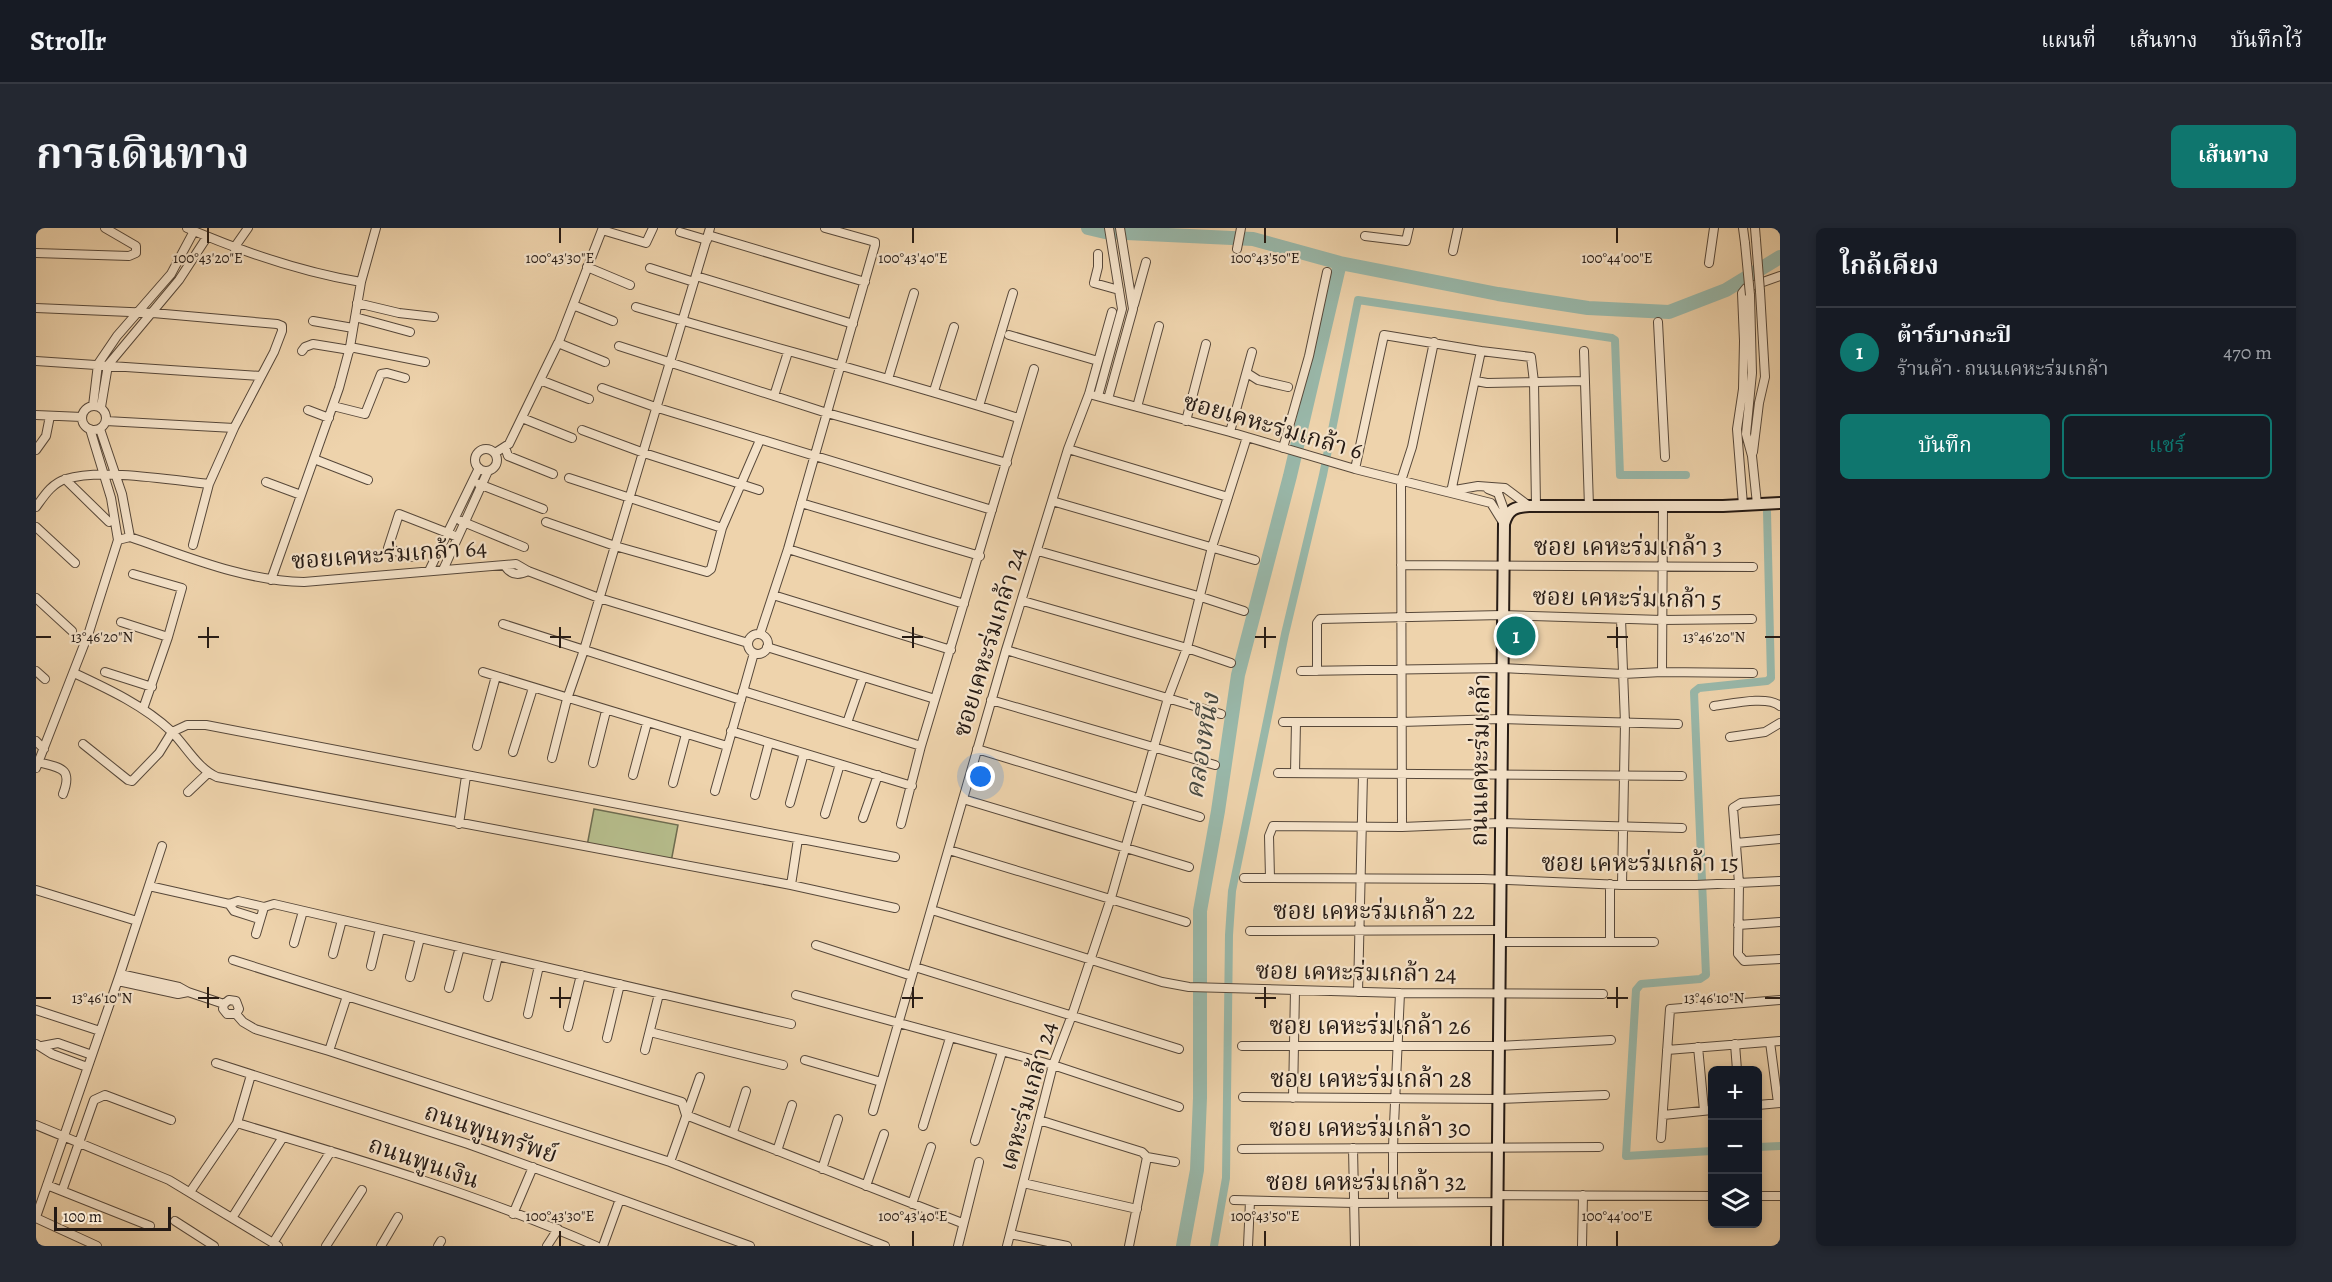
<!DOCTYPE html>
<html lang="th">
<head>
<meta charset="utf-8">
<style>
  body { margin:0; font-family:Alegreya,"Noto Serif Thai",serif; background:#242831; color:#f1f3f6 }
  .controls { position:absolute; right:18px; bottom:18px; display:grid; overflow:hidden; border-radius:9px; box-shadow:0 3px 9px #0003 }
  .controls button { width:54px; height:54px; display:grid; place-items:center; padding:0; border:0; border-bottom:2px solid #363941; background:#171b24; color:#f1f3f6; font:30px sans-serif }
  .scale { position:absolute; left:18px; bottom:15px; width:117px; box-sizing:border-box; padding-left:6px; border:3px solid #251a14; border-top:0; font-size:16px; line-height:21px; white-space:nowrap; color:#251a14; -webkit-text-stroke:4px #f4e2c9; paint-order:stroke }
  .you { position:absolute; left:945px; top:549px; width:21px; height:21px; margin:-15px; border:4px solid #fff; border-radius:50%; background:#1a73e8; box-shadow:0 0 0 9px #1a73e833 }
  .badge { display:grid; place-items:center; width:39px; height:39px; border-radius:50%; background:#0f766e; color:#fff; font-size:20px; font-weight:700 }
  .pin { position:absolute; translate:-50% -50%; border:3px solid #fff; box-shadow:0 2px 6px #0006 }
  .list { margin:0; padding:0; list-style:none }
  h2 { display:flex; justify-content:space-between; align-items:center; height:78px; margin:0; padding:0 24px; font-size:26px }
  h2 small { font-size:20px; font-weight:400; color:#9ea1a6 }
  .list li { display:grid; grid-template-columns:39px 1fr auto; gap:18px; align-items:center; box-sizing:border-box; height:90px; padding:0 24px; border-top:2px solid #363941 }
  .list b { display:block; font-size:22px; white-space:nowrap }
  .list p { margin:0; font-size:20px; white-space:nowrap; color:#9ea1a6 }
  .list em { font-size:20px; font-style:normal; color:#9ea1a6 }
  .actions { display:flex; gap:12px; padding:18px 24px }
  .actions a { flex:1; padding:14px 0; border:2px solid #0f766e; border-radius:9px; text-align:center; font-size:21px; color:#0f766e }
  .actions .main { background:#0f766e; color:#fff }
  .icon { flex:none; width:33px; height:33px; fill:none; stroke:currentColor; stroke-width:2; stroke-linecap:round; stroke-linejoin:round }
  .map { position:relative; flex:none; width:1744px; height:1018px; overflow:hidden; border-radius:9px }
  header { display:flex; align-items:center; gap:36px; box-sizing:border-box; height:84px; padding:0 30px; background:#171b24; border-bottom:2px solid #363941 }
  header strong { font-size:28px }
  nav { display:flex; gap:33px; margin-inline-start:auto; font-size:21px }
  .intro { display:flex; align-items:center; justify-content:space-between; box-sizing:border-box; height:144px; padding:0 36px }
  h1 { margin:0; font-size:42px }
  .button { padding:15px 27px; border-radius:9px; background:#0f766e; color:#fff; font-size:21px; font-weight:700 }
  main { display:flex; gap:36px; padding:0 36px }
  aside { flex:1; background:#171b24; border-radius:9px; box-shadow:0 3px 9px #0003 }
  .map>svg:first-child { display:block }
  .green { fill:#b6bd8c; stroke:#6e6c50; stroke-width:1.5 }
  .lines { fill:none; stroke-linecap:round; stroke-linejoin:round }
  .canal { stroke:#99b8aa; stroke-width:8 }
  .river { stroke:#99b8aa; stroke-width:14 }
  .street-casing { stroke:#57483a; stroke-width:10 }
  .secondary-casing { stroke:#251a14; stroke-width:14 }
  .street { stroke:#f4e2c9; stroke-width:8 }
  .secondary { stroke:#f4e2c9; stroke-width:10 }
  .street-bridge-casing { stroke:#57483a; stroke-width:10; stroke-linecap:butt }
  .street-bridge { stroke:#f4e2c9; stroke-width:8 }
  .ticks { fill:none; stroke:#251a14; stroke-width:2 }
  .labels { text-anchor:middle; dominant-baseline:central; stroke-width:4.5; stroke-linejoin:round; paint-order:stroke }
  .street-label { font-size:24px; fill:#251a14; stroke:#f4e2c9 }
  .water-label { font-size:26px; font-style:italic; fill:#484941; stroke:#f4e2c9 }
  .ticks-label { font-size:15px; text-anchor:middle; fill:#251a14; stroke:#f4e2c9; stroke-width:4.5; stroke-linejoin:round; paint-order:stroke }
</style>
</head>
<body>
<header>
<strong>Strollr</strong>
<nav><a>แผนที่</a><a>เส้นทาง</a><a>บันทึกไว้</a></nav>
</header>
<div class="intro"><h1>การเดินทาง</h1><a class="button">เส้นทาง</a></div>
<main>
<div class="map">
<svg width="1744" height="1018" viewBox="0 0 1744 1018">
  <rect width="100%" height="100%" fill="#eed3ac"/>
  <filter id="stains"><feTurbulence type="fractalNoise" baseFrequency=".00333" numOctaves="4"/><feColorMatrix values="0 0 0 0 .2 0 0 0 0 .09 0 0 0 0 .02 0 0 0 .5 -.17"/></filter>
  <radialGradient id="worn" r=".72"><stop offset=".6" stop-color="#630" stop-opacity="0"/><stop offset="1" stop-color="#630" stop-opacity=".3"/></radialGradient>
  <path class="green" d="M558,581L642,597L635,634L551,618Z"/>
  <g class="lines">
    <path class="canal" d="M1722,919L1744,918
      M1676,923L1590,928L1600,762L1605,756L1664,751L1670,747L1658,464L1663,460L1731,453L1735,450L1731,284
      M1178,1018L1190,950L1193,707L1196,663L1249,406L1287,247L1322,72L1576,110L1579,112L1584,247H1650"/>
    <path class="river" d="M1052,0L1069,4L1217,11L1304,35L1462,66L1552,80L1633,84L1690,62L1744,29
      M1147,1018L1161,942L1164,870V683L1182,583L1202,447L1254,248L1304,35"/>
    <defs>
      <path id="street" d="M151,0C207,24 265,44 325,54
        M1707,0L1709,15
        M1719,0L1720,12
        M644,4L671,12
        M672,7L829,54
        M1329,8L1370,13L1373,0
        M198,20L212,0
        M1201,21L1205,0
        M1417,23L1422,0
        M0,25L93,28L100,25V18L69,0
        M1062,26V39L1058,55L1083,62
        M1673,35L1678,0
        M551,39L594,57
        M614,40L658,54
        M660,48L817,96
        M1714,67L1716,145L1710,206L1716,228L1721,276
        M321,75L363,85L398,89
        M537,77L577,93
        M1098,77L1110,34
        M600,79C727,117 856,150 982,190
        M0,80L117,85L241,96L246,98V103L238,124L198,200L173,256L157,317
        M319,89L374,104
        M277,93L317,100
        M1622,94L1629,229
        M973,107L1062,133
        M522,116L566,2L610,15L617,0
        M583,118L791,185L971,235
        M314,119L389,134
        M266,123L269,119L277,116L314,122
        M1445,123L1495,129L1498,154L1500,278
        M1548,123L1553,279
        M0,133L225,148
        M1211,145L1222,152L1252,159
        M852,151L878,65
        M504,152L553,171
        M1440,153L1451,155L1549,153
        M566,160L622,180L956,282
        M898,163L918,99
        M1053,166L1194,204L1319,241L1455,275L1468,296
        M738,168L752,124
        M1062,168L1086,81L1073,0
        M1072,171L1097,81L1084,0
        M46 190a12 12 0 1 1 24 0a12 12 0 1 1-24 0Z
        M57,178L62,136L81,108L135,46L158,3
        M297,178L329,186L345,146L351,145L369,150
        M943,178L977,65
        M65,179L72,137L143,52L171,9
        M1101,179L1123,98
        M272,182L293,190
        M0,187L46,189
        M486,190L536,210
        M70,193L198,200
        M1150,193L1170,116
        M54,201L75,270L82,312
        M64,201L86,266L94,309
        M546,202L608,225L723,262
        M1194,204L1216,124
        M469,219L472,228L517,246
        M1247,220L1273,128L1291,44
        M439 232a11 11 0 1 1 22 0a11 11 0 1 1-22 0Z
        M1032,221L1192,269
        M0,222L10,208L14,188
        M1717,224L1723,175L1729,149L1724,63
        M459,225L473,216L522,115L569,134
        M278,231L332,252
        M1319,241L1348,107L1445,123L1415,264
        M533,250L686,300
        M29,251L73,294
        M230,254L265,267
        M443,256L507,281
        M1452,261L1462,265L1470,287
        M1413,263L1442,258L1469,260L1493,278
        M1016,273L1219,332
        M765,275L944,328
        M1707,277L1701,201L1707,161L1708,113L1706,65L1710,60L1744,48
        M0,279C8,268 16,255 30,251C65,240 135,252 173,256
        M425,293L488,319
        M510,294L579,318L671,344L675,341L686,300L724,212
        M0,299L39,335
        M752,321L928,376
        M1002,323L1162,368L1208,383
        M375,329L352,320L363,286L422,309
        M1365,337L1717,339
        M469,338C475,347 482,348 492,343
        M407,342L452,243
        M393,343L443,240
        M97,346L146,360L132,409L107,481
        M235,352L303,160L314,119L325,54L340,0
        M737,367L915,422
        M0,370L36,403
        M987,373L1151,420L1195,435
        M1585,391L1589,495L1586,657
        M85,394L132,409
        M467,396L705,472
        M724,406L752,321L839,17V14L789,0
        M712 416a10 10 0 1 1 20 0a10 10 0 1 1-20 0Z
        M731,419L899,471
        M970,422L1185,486
        M0,443L9,451
        M1265,443L1466,440L1587,446L1626,444L1717,445
        M1281,443V395L1284,391L1466,387L1626,392L1716,391
        M69,444L116,459
        M447,444L691,518
        M1626,444L1627,278
        M38,445C72,461 107,477 135,503C150,518 161,540 181,549L755,657L859,680
        M707,463L885,518
        M955,472L1179,537
        M1678,478C1694,476 1732,467 1744,478
        M1247,494H1365L1465,491L1642,496
        M811,495L827,449
        M695,503L876,558
        M1694,509L1729,504L1744,495
        M0,513L8,521
        M47,516L92,552L96,553L123,525L136,504L151,497H170L859,629
        M441,518L460,448
        M941,521L1164,589
        M477,524L497,460
        M516,530L531,471L548,422L674,0
        M2,534C25,540 37,540 27,566
        M557,535L570,483
        M0,540L53,404L82,312L94,309C150,328 208,353 268,354L480,336L492,343L563,370L712,415
        M1242,545L1646,548
        M1259,545L1260,494
        M597,547L611,495
        M637,555L650,506
        M679,563L718,425
        M152,564L172,545
        M719,567L733,515
        M927,571L1153,639
        M1744,572L1705,575L1697,580L1703,655L1702,726L1708,733L1744,731
        M754,575L768,525
        M789,586L804,536
        M827,590L842,547
        M423,596L430,548
        M865,596L885,518L998,141
        M1366,599L1365,253L1376,219L1398,114
        M1700,615L1744,611
        M913,622L1150,694
        M1208,650L1447,651L1586,657H1660L1744,653
        M1234,650L1233,608L1237,598L1366,599L1464,595L1646,600
        M1574,656V713
        M755,657L762,611
        M113,658L193,676L202,673L228,679
        M0,662L101,693
        M193,676L198,683L223,691
        M896,682L1126,754L1153,759L1364,765L1567,766
        M1702,697L1744,694
        M1214,703L1463,702
        M220,706L228,679L238,676L755,796
        M1463,714H1618
        M258,715L267,683
        M780,717L876,748
        M297,726L306,692
        M197,732L646,874L650,887L926,995
        M335,738L344,701
        M879,739L1143,821
        M84,746L143,759L152,764L188,776L187,781L191,786H200L207,794L219,801L293,823L634,934L849,1018
        M374,749L384,710
        M82,753L142,766L152,764
        M413,760L424,719
        M1322,764L1327,546
        M760,767L1017,837L1143,879
        M452,769L462,728
        M188,776L193,772L200,773L203,781L200,786
        M0,782L64,803
        M492,786L503,738
        M532,799L545,747
        M614,804L747,837
        M571,810L584,756
        M1734,814L1742,875
        M0,816L16,826L51,839
        M1699,816L1701,842
        M6,818L22,815L56,827
        M1206,818H1463L1575,812
        M1662,819L1668,882
        M609,822L623,766
        M1631,822L1744,813
        M293,823L311,768
        M769,832L845,854
        M180,835L432,916L714,1018
        M1207,869L1463,871L1569,867
        M1257,870L1259,762
        M1722,877L1744,875
        M837,883L970,422L1032,221L1053,166L1076,84
        M1627,887L1676,882
        M1003,892L1106,924L1111,929L1139,934
        M201,895C322,931 444,967 560,1018
        M0,897L133,952L242,1018
        M887,898L914,810
        M697,904L710,863
        M1625,910L1634,781L1744,772
        M939,913L966,824
        M1317,920L1319,1018
        M1206,921L1563,919
        M741,923L756,877
        M634,934L664,849
        M786,941L802,891
        M987,955L1101,981
        M11,957L114,998
        M830,958L848,906
        M26,963L58,872L69,867L135,892
        M154,964L201,895L215,847
        M1461,967L1676,968
        M1722,968H1744
        M1198,972L1319,975L1461,974
        M1357,974V919L1364,765
        M876,976L895,919
        M477,986L497,939
        M0,989L84,746L126,618
        M0,990L61,1018
        M196,990L247,909
        M139,993L178,1018
        M974,1006L1031,1018
        M237,1015L295,923
        M290,1018L326,962
        M345,1018L362,989
        M402,1018L405,1013
        M511,1018L522,1001
        M567,1018L584,971
        M922,1018L943,934
        M971,1018L1017,837L1036,787L1075,670L1132,470L1151,420L1176,319L1211,209
        M1093,1018L1111,929
        M1212,1018L1214,973
        M1546,1018L1547,967"/>
      <path id="secondary" d="M1461,1018L1468,296C1472,281 1479,279 1493,278H1687L1744,275"/>
    </defs>
    <use href="#street" class="street-casing"/>
    <use href="#secondary" class="secondary-casing"/>
    <use href="#street" class="street"/>
    <use href="#secondary" class="secondary"/>
    <defs>
      <path id="street-bridge" d="M1720,12L1724,63
        M1709,15L1714,67"/>
    </defs>
    <use href="#street-bridge" class="street-bridge-casing"/>
    <use href="#street-bridge" class="street-bridge"/>
  </g>
  <path class="ticks" d="M172,0V15M524,0V15M877,0V15M1229,0V15M1581,0V15M172,399V420M524,399V420M877,399V420M1229,399V420M1581,399V420M0,409H15M162,409H183M514,409H535M866,409H887M1219,409H1240M1571,409H1592M1729,409H1744M172,759V780M524,759V780M877,759V780M1229,759V780M1581,759V780M0,770H15M162,770H183M514,770H535M866,770H887M1219,770H1240M1571,770H1592M1729,770H1744M524,1003V1018M877,1003V1018M1229,1003V1018M1581,1003V1018"/>
  <g class="labels">
    <g class="street-label">
      <text transform="translate(1237 198) rotate(16)">ซอยเคหะร่มเกล้า 6</text>
      <text x="1592" y="319">ซอย เคหะร่มเกล้า 3</text>
      <text transform="translate(353 326) rotate(-4)">ซอยเคหะร่มเกล้า 64</text>
      <text transform="translate(1591 370) rotate(1)">ซอย เคหะร่มเกล้า 5</text>
      <text transform="translate(953 414) rotate(-73)">ซอยเคหะร่มเกล้า 24</text>
      <text transform="translate(1444 532) rotate(-89)">ถนนเคหะร่มเกล้า</text>
      <text x="1604" y="635">ซอย เคหะร่มเกล้า 15</text>
      <text x="1338" y="683">ซอย เคหะร่มเกล้า 22</text>
      <text transform="translate(1320 744) rotate(1)">ซอย เคหะร่มเกล้า 24</text>
      <text x="1334" y="798">ซอย เคหะร่มเกล้า 26</text>
      <text x="1335" y="851">ซอย เคหะร่มเกล้า 28</text>
      <text transform="translate(992 868) rotate(-74)">เคหะร่มเกล้า 24</text>
      <text x="1334" y="900">ซอย เคหะร่มเกล้า 30</text>
      <text transform="translate(455 905) rotate(19)">ถนนพูนทรัพย์</text>
      <text transform="translate(388 934) rotate(19)">ถนนพูนเงิน</text>
      <text x="1330" y="954">ซอย เคหะร่มเกล้า 32</text>
    </g>
    <g class="water-label">
      <text transform="translate(1166 518) rotate(-81)">คลองหนึ่ง</text>
    </g>
  </g>
  <g class="ticks-label">
    <text x="172" y="35">100°43'20"E</text>
    <text x="524" y="35">100°43'30"E</text>
    <text x="877" y="35">100°43'40"E</text>
    <text x="1229" y="35">100°43'50"E</text>
    <text x="1581" y="35">100°44'00"E</text>
    <text x="66" y="414">13°46'20"N</text>
    <text x="1678" y="414">13°46'20"N</text>
    <text x="66" y="775">13°46'10"N</text>
    <text x="1678" y="775">13°46'10"N</text>
    <text x="524" y="993">100°43'30"E</text>
    <text x="877" y="993">100°43'40"E</text>
    <text x="1229" y="993">100°43'50"E</text>
    <text x="1581" y="993">100°44'00"E</text>
  </g>
  <rect width="100%" height="100%" filter="url(#stains)"/>
  <rect width="100%" height="100%" fill="url(#worn)"/>
</svg>
<div class="controls">
<button>+</button>
<button>−</button>
<button><svg class="icon" aria-label="layers" viewBox="0 0 24 24"><path d="M12 4l9 5-9 5-9-5zM3 14l9 5 9-5"/></svg></button>
</div>
<div class="scale">100 m</div>
<div class="you"></div>
<div class="pin badge" style="left:1480px;top:408px">1</div>
</div>
<aside>
<h2>ใกล้เคียง<small></small></h2>
<ul class="list">
<li><span class="badge">1</span><div><b>ต้าร์บางกะปิ</b><p>ร้านค้า · ถนนเคหะร่มเกล้า</p></div><em>470 m</em></li>
</ul>
<div class="actions"><a class="main">บันทึก</a><a>แชร์</a></div>
</aside>
</main>
</body>
</html>
